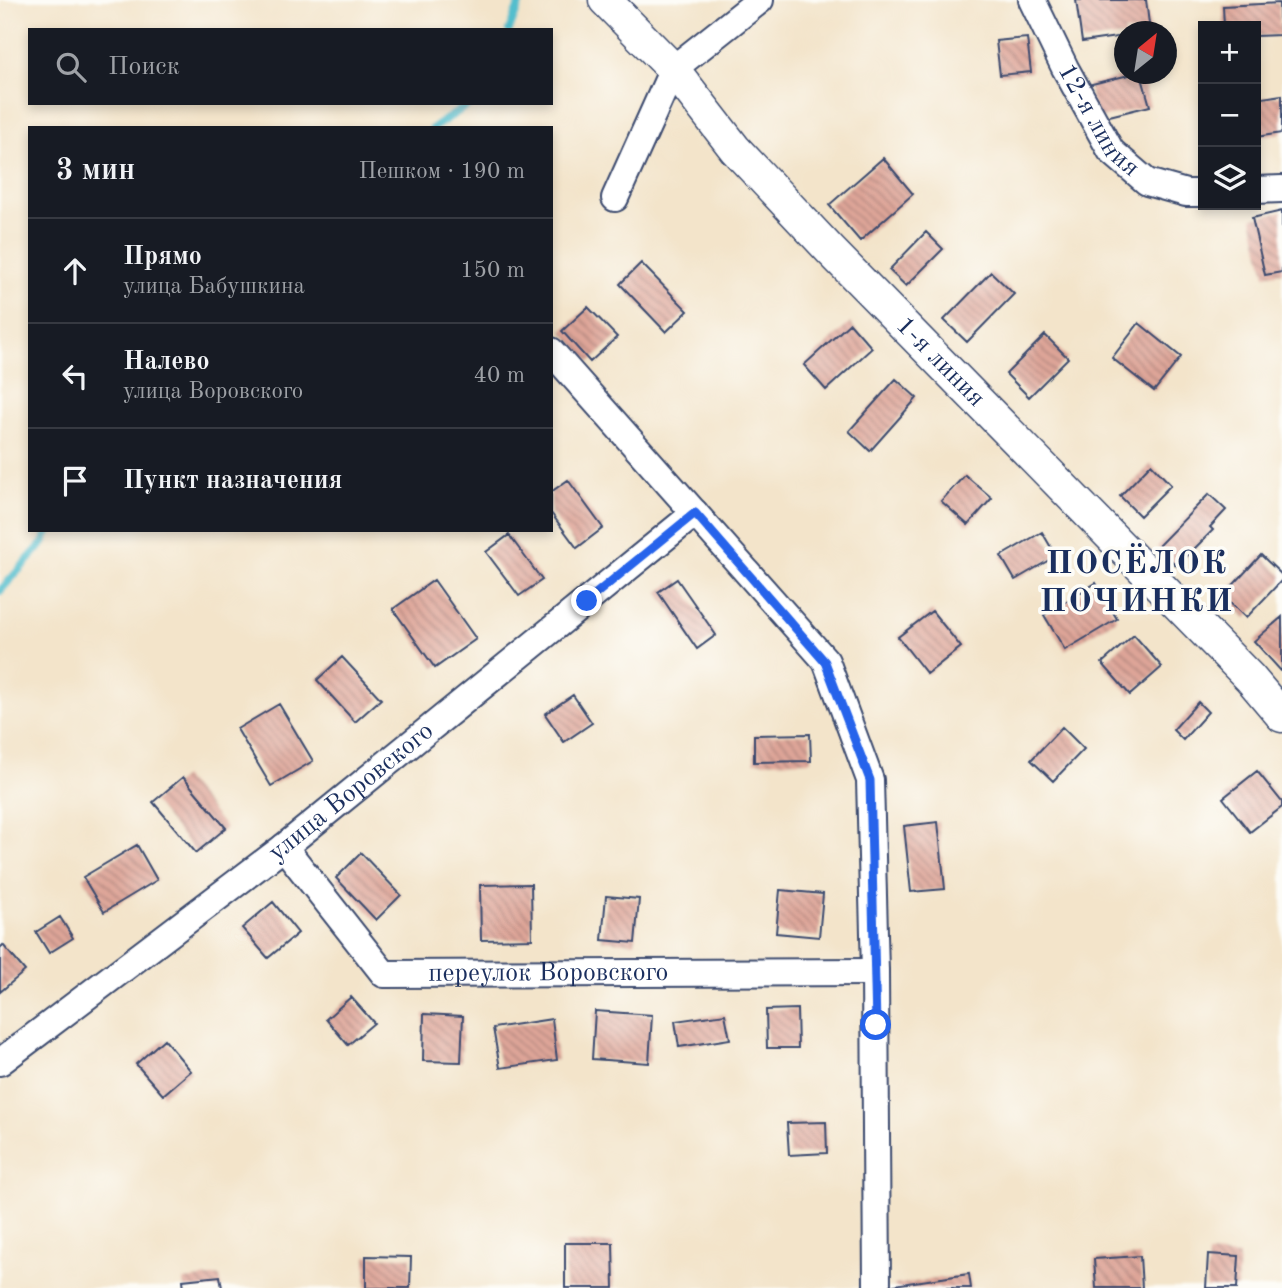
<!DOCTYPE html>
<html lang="ru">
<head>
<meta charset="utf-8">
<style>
  body { margin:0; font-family:"Old Standard TT",serif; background:#20242c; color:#f1f3f6 }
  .controls { position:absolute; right:21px; top:21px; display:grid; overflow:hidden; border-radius:0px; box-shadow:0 4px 10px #0003 }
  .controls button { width:63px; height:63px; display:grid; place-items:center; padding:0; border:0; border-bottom:2px solid #363941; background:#171b24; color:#f1f3f6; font:35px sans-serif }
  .compass { position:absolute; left:1114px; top:21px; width:63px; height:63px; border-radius:50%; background:#171b24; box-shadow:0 4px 10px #0003; rotate:30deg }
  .stop { position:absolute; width:21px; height:21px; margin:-16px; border:5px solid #2563eb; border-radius:50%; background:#fff }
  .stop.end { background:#2563eb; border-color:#fff; box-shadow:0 2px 7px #0008 }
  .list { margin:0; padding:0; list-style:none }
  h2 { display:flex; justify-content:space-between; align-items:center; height:91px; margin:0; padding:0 28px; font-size:30px }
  h2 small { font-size:23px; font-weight:400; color:#9ea1a6 }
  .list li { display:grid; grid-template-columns:46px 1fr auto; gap:21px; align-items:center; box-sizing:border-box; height:105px; padding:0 28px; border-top:2px solid #363941 }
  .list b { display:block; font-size:26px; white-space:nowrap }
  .list p { margin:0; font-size:23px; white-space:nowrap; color:#9ea1a6 }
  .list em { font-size:23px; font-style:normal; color:#9ea1a6 }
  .icon { flex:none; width:38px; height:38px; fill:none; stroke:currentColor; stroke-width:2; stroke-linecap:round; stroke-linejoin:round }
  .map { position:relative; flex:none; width:1282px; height:1288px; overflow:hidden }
  .search { position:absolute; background:#171b24; box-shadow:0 4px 10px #0003; left:28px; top:28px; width:525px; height:77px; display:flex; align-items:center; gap:18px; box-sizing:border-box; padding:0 24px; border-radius:0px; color:#9ea1a6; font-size:26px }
  .panel { position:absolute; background:#171b24; box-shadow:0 4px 10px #0003; left:28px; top:126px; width:525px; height:406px; border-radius:0px }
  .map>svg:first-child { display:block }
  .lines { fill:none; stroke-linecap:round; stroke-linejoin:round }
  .stream { stroke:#52becd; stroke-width:8 }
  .building { fill:url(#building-back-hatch) }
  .minor-casing { stroke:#3b4a6e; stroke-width:30 }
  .tertiary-casing { stroke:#3b4a6e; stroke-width:35 }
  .minor { stroke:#fff; stroke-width:26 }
  .tertiary { stroke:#fff; stroke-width:32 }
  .route { stroke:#2563eb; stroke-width:9 }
  .labels { text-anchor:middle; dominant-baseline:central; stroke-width:7; stroke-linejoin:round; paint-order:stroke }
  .street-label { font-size:26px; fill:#1b2f5e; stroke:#fdfcf7 }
  .district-label { font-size:33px; font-weight:bold; letter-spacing:2px; fill:#1b2f5e; stroke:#fdfcf7 }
</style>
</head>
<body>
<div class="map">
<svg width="1282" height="1288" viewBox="0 0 1282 1288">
  <defs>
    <pattern id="building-back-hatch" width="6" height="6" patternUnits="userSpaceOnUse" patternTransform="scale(1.75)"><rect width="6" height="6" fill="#dea598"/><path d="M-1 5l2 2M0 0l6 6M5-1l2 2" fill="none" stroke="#b3877f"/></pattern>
  </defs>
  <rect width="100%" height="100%" fill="#fdfcf7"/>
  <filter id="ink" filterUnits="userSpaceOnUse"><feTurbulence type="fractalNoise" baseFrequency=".0143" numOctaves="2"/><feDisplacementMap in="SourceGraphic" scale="14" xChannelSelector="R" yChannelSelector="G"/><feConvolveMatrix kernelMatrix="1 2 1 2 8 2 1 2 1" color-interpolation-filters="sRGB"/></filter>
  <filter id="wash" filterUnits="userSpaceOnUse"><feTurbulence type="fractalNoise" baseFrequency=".00686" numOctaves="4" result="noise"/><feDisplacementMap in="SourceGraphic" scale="28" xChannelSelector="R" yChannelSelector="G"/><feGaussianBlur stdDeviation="1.57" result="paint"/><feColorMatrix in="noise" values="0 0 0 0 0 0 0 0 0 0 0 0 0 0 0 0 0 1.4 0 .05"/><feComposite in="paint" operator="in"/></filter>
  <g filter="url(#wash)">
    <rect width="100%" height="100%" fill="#f3e4ca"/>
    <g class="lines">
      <path class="stream" d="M509,30L521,0
        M433,128L471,103
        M0,591L43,543L49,530"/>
    </g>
    <g id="blocks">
      <path class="building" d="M1076,0H1146L1150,32H1124V36L1082,42Z
        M1279,3L1280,35L1256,36V26H1224L1223,6Z
        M1027,38L1031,72L1000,75L996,41Z
        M1133,74H1141L1150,106L1097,119L1088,85Z
        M1282,95V133L1256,137V99Z
        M883,158L913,194L860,241L829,205Z
        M1282,211V272L1265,275L1252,218Z
        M926,232L943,249L906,286L889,270Z
        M641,263L688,311L666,332L620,284Z
        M991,272L1014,294L967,342L944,320Z
        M588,307L617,337L590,362L562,331Z
        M850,323L872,348L826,390L804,365Z
        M1139,323L1181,357L1154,391L1112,358Z
        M1045,335L1068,358L1029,397L1006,374Z
        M896,379L917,398L870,451L849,431Z
        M1151,464L1171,485L1140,516L1120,496Z
        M965,475L992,498L968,525L941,501Z
        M568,480L603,528L577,548L551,513V492Z
        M1209,494L1226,510L1210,527L1213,530L1177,566L1157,547Z
        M1042,532L1056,556L1015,580L1001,556Z
        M509,535L542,580L519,596L486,552Z
        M1261,555L1282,575V580L1246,618L1223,596Z
        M677,579L716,635L697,649L658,592Z
        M434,580L476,639L435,668L393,609Z
        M1096,583L1117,619L1065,650L1044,615Z
        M932,611L961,647L927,674L898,637Z
        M1282,617V669L1281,671L1254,641Z
        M1134,635L1162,667L1130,695L1102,663Z
        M342,657L381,699L355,722L317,680Z
        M573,695L592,723L564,742L545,714Z
        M1198,702L1208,712L1183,740L1173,730Z
        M279,704L313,761L271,786L237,729Z
        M1062,727L1084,749L1053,781L1031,760Z
        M810,734L811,761L754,762V735Z
        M1257,771L1282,802V807L1250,832L1223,798Z
        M183,777L226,828L196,853L153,802Z
        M938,822L945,889L911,892L904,826Z
        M137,845L157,880L104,912L83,877Z
        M361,853L401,895L376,920L336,878Z
        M531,884L532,939L481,940L480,885Z
        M780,890L823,894L819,937L776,933Z
        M606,896L639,899L635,943L602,940Z
        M273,902L298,933L268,958L242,928Z
        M60,917L73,938L49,953L36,932Z
        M3,945L25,971L0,992V948Z
        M351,997L374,1023L348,1045L326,1019Z
        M797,1009L798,1048H767L766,1010Z
        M595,1011L652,1015L649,1063L592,1059Z
        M424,1014L463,1016L461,1062L423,1061Z
        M725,1014L730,1039L679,1047L675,1021Z
        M552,1019L557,1060L500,1068L493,1028Z
        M164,1039L191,1071L163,1095L136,1064Z
        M826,1122L827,1153L789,1155L787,1123Z
        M565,1243H613L614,1288H565Z
        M1208,1254L1239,1256L1237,1288H1206Z
        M366,1256L411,1257L410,1288H366Z
        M1140,1256L1142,1288H1096L1094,1259Z
        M969,1274L971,1288H895L894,1285Z
        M220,1276L222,1288H184L183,1280Z"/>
    </g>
  </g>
  <g filter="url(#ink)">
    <use href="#blocks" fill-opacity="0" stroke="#3b4a6e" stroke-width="2"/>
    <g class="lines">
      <defs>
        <g id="minor">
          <path id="s1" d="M1032,0L1065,68L1111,151L1147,182L1186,193H1203"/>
          <path d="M1256,190L1282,189"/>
          <path d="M615,198L673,69L760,0"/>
          <path d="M551,351L826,661L870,780L875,972L877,1288"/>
          <path id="s2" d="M284,847L384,974L875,972"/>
          <path id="s3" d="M0,1062L284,847L695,513"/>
        </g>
        <g id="tertiary">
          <path id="s4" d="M605,0L673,69L735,149L831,251L1250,678L1282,716"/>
        </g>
      </defs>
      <use href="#minor" class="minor-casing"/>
      <use href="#tertiary" class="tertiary-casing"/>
      <use href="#minor" class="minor"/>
      <use href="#tertiary" class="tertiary"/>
    </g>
  </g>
  <g class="lines" filter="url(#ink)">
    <path class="route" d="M587,601L695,513L825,662L870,780L876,1025"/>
  </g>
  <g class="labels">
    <g class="street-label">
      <text stroke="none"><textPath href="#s1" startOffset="138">12-я линия</textPath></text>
      <text stroke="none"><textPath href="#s4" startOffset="494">1-я линия</textPath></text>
      <text stroke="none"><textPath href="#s3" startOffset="443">улица Воровского</textPath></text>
      <text stroke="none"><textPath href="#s2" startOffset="326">переулок Воровского</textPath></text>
    </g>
    <g class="district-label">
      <text x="1137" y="564">ПОСЁЛОК<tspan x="1137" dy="38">ПОЧИНКИ</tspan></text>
    </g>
  </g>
</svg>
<div class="controls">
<button>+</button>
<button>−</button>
<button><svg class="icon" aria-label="layers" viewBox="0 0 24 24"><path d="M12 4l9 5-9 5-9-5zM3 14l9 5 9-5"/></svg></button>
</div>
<svg class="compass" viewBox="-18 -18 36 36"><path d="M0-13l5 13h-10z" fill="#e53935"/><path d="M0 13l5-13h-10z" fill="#9ea1a6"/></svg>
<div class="stop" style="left:876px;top:1025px"></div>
<div class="stop end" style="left:587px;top:601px"></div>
<div class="search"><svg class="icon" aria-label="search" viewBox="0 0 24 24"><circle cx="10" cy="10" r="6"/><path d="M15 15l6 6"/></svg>Поиск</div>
<section class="panel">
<h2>3 мин<small>Пешком · 190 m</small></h2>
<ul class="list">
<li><svg class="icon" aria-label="ahead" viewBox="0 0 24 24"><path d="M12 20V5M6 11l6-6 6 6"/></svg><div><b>Прямо</b><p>улица Бабушкина</p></div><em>150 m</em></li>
<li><svg class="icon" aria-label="left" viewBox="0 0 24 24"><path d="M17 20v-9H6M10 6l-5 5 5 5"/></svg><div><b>Налево</b><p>улица Воровского</p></div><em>40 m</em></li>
<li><svg class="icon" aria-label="arrive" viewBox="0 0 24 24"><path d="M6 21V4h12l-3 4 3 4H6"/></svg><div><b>Пункт назначения</b></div></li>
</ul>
</section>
</div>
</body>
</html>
